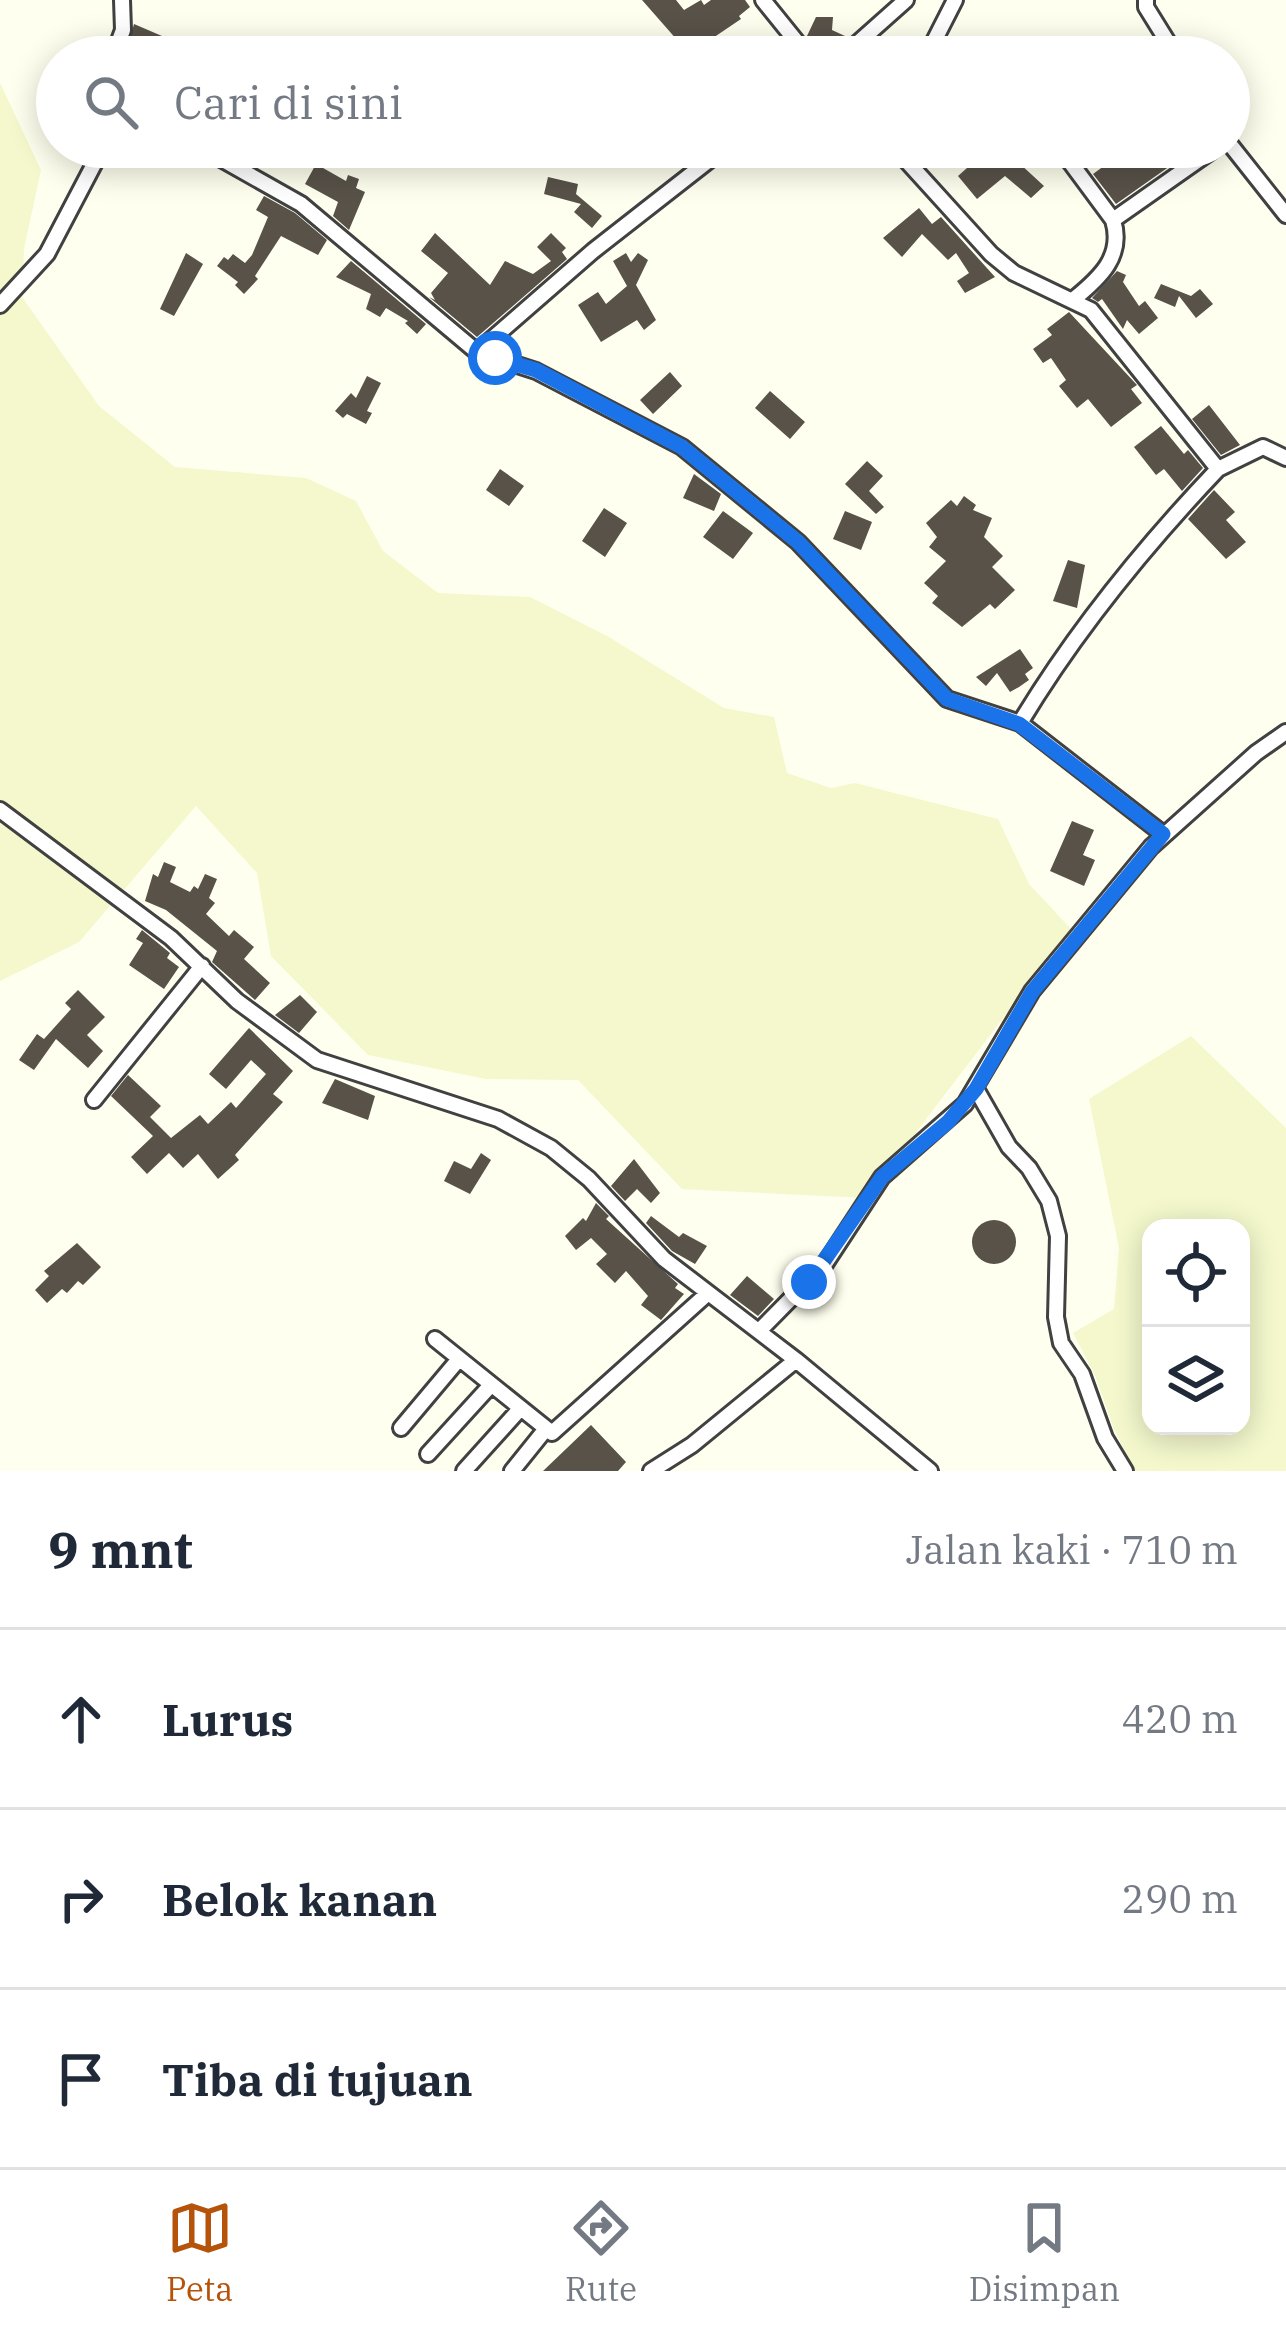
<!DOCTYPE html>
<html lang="id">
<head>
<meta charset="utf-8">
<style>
  body { margin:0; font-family:"IBM Plex Serif",serif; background:#f2f2f3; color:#1f2937 }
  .controls { position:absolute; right:36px; bottom:36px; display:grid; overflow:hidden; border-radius:24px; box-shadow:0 6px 30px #0003 }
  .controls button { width:108px; height:108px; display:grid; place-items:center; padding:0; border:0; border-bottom:3px solid #e0e1e3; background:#fff; color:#1f2937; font:60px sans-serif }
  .stop { position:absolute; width:36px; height:36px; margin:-27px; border:9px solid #1a73e8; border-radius:50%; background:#fff }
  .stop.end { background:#1a73e8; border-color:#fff; box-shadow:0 3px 12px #0008 }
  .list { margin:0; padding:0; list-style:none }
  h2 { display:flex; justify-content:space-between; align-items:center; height:156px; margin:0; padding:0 48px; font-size:51px }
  h2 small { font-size:39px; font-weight:400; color:#747a83 }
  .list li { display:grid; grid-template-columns:78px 1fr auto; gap:36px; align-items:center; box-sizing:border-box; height:180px; padding:0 48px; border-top:3px solid #e0e1e3 }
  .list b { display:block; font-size:45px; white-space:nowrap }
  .list em { font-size:39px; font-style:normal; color:#747a83 }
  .icon { flex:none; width:66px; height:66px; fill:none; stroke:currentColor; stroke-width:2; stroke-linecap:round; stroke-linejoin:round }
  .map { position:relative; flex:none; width:1286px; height:1471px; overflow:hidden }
  .search { position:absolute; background:#fff; box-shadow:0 6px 30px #0003; left:36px; right:36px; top:36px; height:132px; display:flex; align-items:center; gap:30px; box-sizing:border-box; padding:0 42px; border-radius:66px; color:#747a83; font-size:45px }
  .sheet { height:696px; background:#fff }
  nav { display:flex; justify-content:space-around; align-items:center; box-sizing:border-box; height:168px; border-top:3px solid #e0e1e3; background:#fff; font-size:33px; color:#747a83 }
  nav a { display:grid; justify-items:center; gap:6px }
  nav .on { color:#b45309 }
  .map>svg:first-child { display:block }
  .farmland { fill:#f4f8cc; fill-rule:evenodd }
  .building { fill:#585249 }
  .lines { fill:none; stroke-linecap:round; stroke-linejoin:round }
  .minor-casing { stroke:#414141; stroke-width:20 }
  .minor { stroke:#fff; stroke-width:14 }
  .route { stroke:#1a73e8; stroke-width:15 }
</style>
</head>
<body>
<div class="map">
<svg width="1286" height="1471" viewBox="0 0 1286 1471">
  <rect width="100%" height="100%" fill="#ffffef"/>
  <path class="farmland" d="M0,83L41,170L24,249L22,297L99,406L175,467L306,478L356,501L383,551L438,593L530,597L609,637L724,708L774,717L787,773L831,788L855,783L998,819L1029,884L1071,929L866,1198L682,1189L578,1080L486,1079L368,1055L271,956L257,873L196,806L79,942L0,981Z
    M1191,1036L1286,1128V1471H1134L1114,1429L1095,1375L1073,1333L1114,1309L1119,1248L1089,1099ZM1151,1228H1241V1426H1151Z"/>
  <path class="building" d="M642,0H676L684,10L701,0L704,5L711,0H745L750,7L739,16L741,19L704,44L698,37L685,49Z
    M816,17H833L832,30L845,36L832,52L807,36Z
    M134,24L162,36L154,57L125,56Z
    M952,147H1014L1023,159L1019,163L1044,186L1031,198L1005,176L977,199L958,176L967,168Z
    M1130,147H1197L1116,204L1093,174Z
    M316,164L346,181L348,175L359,179L356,188L365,192L349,230L333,216L338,202L305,184Z
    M548,177L578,184L576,194L602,216L592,228L574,212L581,204L544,194Z
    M264,196L295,213L327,240L318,255L281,236L255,276L258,279L244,294L235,285L238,282L217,266L224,257L228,260L233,254L245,263L252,255L268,217L256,210Z
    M919,208L932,224L941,217L995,277L965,293L957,281L969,273L956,253L948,260L922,234L902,257L883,238Z
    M435,233L490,285L505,261L533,274L551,261L537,247L551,233L566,248L562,252L567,259L477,337L429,297L435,300L431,293L448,273L421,251Z
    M186,253L203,264L174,316L160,309Z
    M626,253L631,262L638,253L648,260L636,285L656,320L644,330L637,320L601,342L578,305L598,292L606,304L627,286L613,261Z
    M351,261L426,324L417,334L405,323L408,321L386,308L380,317L366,309L371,294L336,277Z
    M1117,271L1126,275L1123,282L1139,306L1145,301L1158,318L1139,334L1127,320L1123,329L1102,299L1098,302L1092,298Z
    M1161,284L1191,296L1200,289L1213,304L1196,318L1179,296L1175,307L1154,298Z
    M1069,312L1137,385L1131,389L1142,403L1111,427L1088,399L1077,408L1059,386L1066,380L1051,358L1043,363L1033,349L1052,335L1047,329Z
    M670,372L682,386L653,414L640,400Z
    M367,376L381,383L367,411L372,413L366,424L347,414L343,418L335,411L351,393L356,398Z
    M770,391L805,422L790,439L755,408Z
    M1209,405L1240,445L1221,455L1192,419Z
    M1161,426L1184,454L1188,450L1203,468L1182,491L1164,469L1156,475L1134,447Z
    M867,461L883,476L869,491L884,507L876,514L845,484Z
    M500,469L524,486L509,506L486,490Z
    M694,474L721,494L714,511L683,498Z
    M1214,490L1235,512L1226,520L1246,542L1226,559L1188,519Z
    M964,496L976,505L973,510L992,518L984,537L1003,556L992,567L1015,590L995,609L990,604L962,627L932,603L938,596L924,583L946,561L929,547L937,537L926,523L951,500L957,506Z
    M604,508L627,523L605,557L582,541Z
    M723,511L753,533L733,559L703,537Z
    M845,511L872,522L861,550L833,539Z
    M1068,560L1085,565L1077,608L1053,601Z
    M1020,649L1033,668L1025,674L1029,680L1019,687L1010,692L997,673L986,686L976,677Z
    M1072,821L1094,830L1083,855L1095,860L1084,886L1050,871Z
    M164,862L176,867L170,882L190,892L194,886L198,889L205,874L217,879L209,898L215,903L206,914L229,936L234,930L254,947L244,959L270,983L255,1000L212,962L217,951L166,910L145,901L153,874L158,877Z
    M142,930L170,953L167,958L179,967L164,989L129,965L143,943L136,939Z
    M78,990L105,1017L87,1035L103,1051L88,1068L56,1039L34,1070L19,1060L37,1034L44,1039L71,1009L65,1003Z
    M300,995L317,1012L299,1033L275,1015Z
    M249,1028L293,1071L273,1094L283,1102L235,1155L239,1160L218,1179L198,1154L183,1168L169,1153L147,1174L131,1157L153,1136L111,1096L128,1075L161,1106L150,1117L171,1138L200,1115L208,1124L231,1102L236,1108L266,1074L251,1060L226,1089L209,1074Z
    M335,1079L375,1096L368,1120L322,1103Z
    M481,1153L491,1160L470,1194L444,1181L454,1161L471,1169Z
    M634,1159L660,1193L651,1203L637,1189L625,1201L611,1186Z
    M596,1203L609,1216L606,1219L678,1284L675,1288L684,1294L661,1320L641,1305L648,1296L626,1271L615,1283L596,1264L607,1254L591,1238L576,1250L565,1236L583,1218L586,1221Z
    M651,1216L679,1237L683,1233L707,1246L695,1264L672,1251L646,1223Z
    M972 1242a22 22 0 1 1 44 0a22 22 0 1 1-44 0Z
    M77,1243L101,1267L83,1285L78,1281L67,1293L62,1289L47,1303L35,1290L49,1276L44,1271Z
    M747,1276L774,1299L758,1316L730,1295Z
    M591,1425L626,1462L618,1471H543Z"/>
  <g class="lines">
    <defs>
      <path id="minor" d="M763,0L809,57
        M1146,0V7L1177,57
        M113,57L123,30L122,0
        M842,57L906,0
        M926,57L955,0
        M1229,143L1286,215
        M200,147L301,204L477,352L536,371L682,447L798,542L947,699L1020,723L1163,834
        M894,147L991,254L1014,273L1091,310L1218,469L1263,447L1286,458
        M1059,147L1113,220L1217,147
        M1074,299C1100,278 1124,256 1113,220
        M0,305L47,254L103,147
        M477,352L593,251L726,147
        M1020,723C1076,630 1143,548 1218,469
        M0,810L171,938L237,1001L317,1060L498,1119L551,1148L589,1179L664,1259L796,1360L930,1471
        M976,1089L1009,1147L1029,1168L1049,1201L1058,1236L1056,1317L1061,1343L1082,1374L1105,1438L1125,1471
        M94,1100L202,966
        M759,1331L825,1264L882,1177L965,1104L1032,991L1151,847L1256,753L1286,732
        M435,1339L552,1433L707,1294
        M401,1428L459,1359
        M428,1454L490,1386
        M464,1471L519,1410
        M512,1471L545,1430
        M651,1471L692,1445L796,1360"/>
    </defs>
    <use href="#minor" class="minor-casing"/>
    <use href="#minor" class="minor"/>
  </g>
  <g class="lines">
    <path class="route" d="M495,358L536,370L682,447L798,542L947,699L1019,724L1163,834L1032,992L976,1089L948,1122L882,1177L809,1282"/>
  </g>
</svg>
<div class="controls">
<button><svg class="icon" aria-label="locate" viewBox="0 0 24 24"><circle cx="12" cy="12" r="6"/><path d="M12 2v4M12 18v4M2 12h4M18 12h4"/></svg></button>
<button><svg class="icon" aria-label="layers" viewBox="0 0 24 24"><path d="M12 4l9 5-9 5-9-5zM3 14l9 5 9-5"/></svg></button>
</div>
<div class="stop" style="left:495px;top:358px"></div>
<div class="stop end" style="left:809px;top:1282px"></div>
<div class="search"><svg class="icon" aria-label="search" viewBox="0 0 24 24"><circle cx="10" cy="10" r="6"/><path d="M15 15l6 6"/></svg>Cari di sini</div>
</div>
<section class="sheet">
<h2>9 mnt<small>Jalan kaki · 710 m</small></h2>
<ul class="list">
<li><svg class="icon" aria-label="ahead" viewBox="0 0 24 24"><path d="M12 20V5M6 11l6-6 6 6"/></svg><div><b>Lurus</b></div><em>420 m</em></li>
<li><svg class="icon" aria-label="right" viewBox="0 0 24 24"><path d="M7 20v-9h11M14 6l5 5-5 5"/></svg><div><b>Belok kanan</b></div><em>290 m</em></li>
<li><svg class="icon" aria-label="arrive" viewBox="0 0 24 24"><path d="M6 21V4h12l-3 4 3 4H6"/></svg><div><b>Tiba di tujuan</b></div></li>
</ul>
</section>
<nav>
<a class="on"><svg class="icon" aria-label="map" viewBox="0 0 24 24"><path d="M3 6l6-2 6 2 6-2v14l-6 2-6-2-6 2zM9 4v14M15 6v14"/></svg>Peta</a>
<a><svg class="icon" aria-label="directions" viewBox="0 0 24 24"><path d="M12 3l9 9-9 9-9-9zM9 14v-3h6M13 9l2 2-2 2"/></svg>Rute</a>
<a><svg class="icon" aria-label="saved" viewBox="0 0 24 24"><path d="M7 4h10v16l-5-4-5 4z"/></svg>Disimpan</a>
</nav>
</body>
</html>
